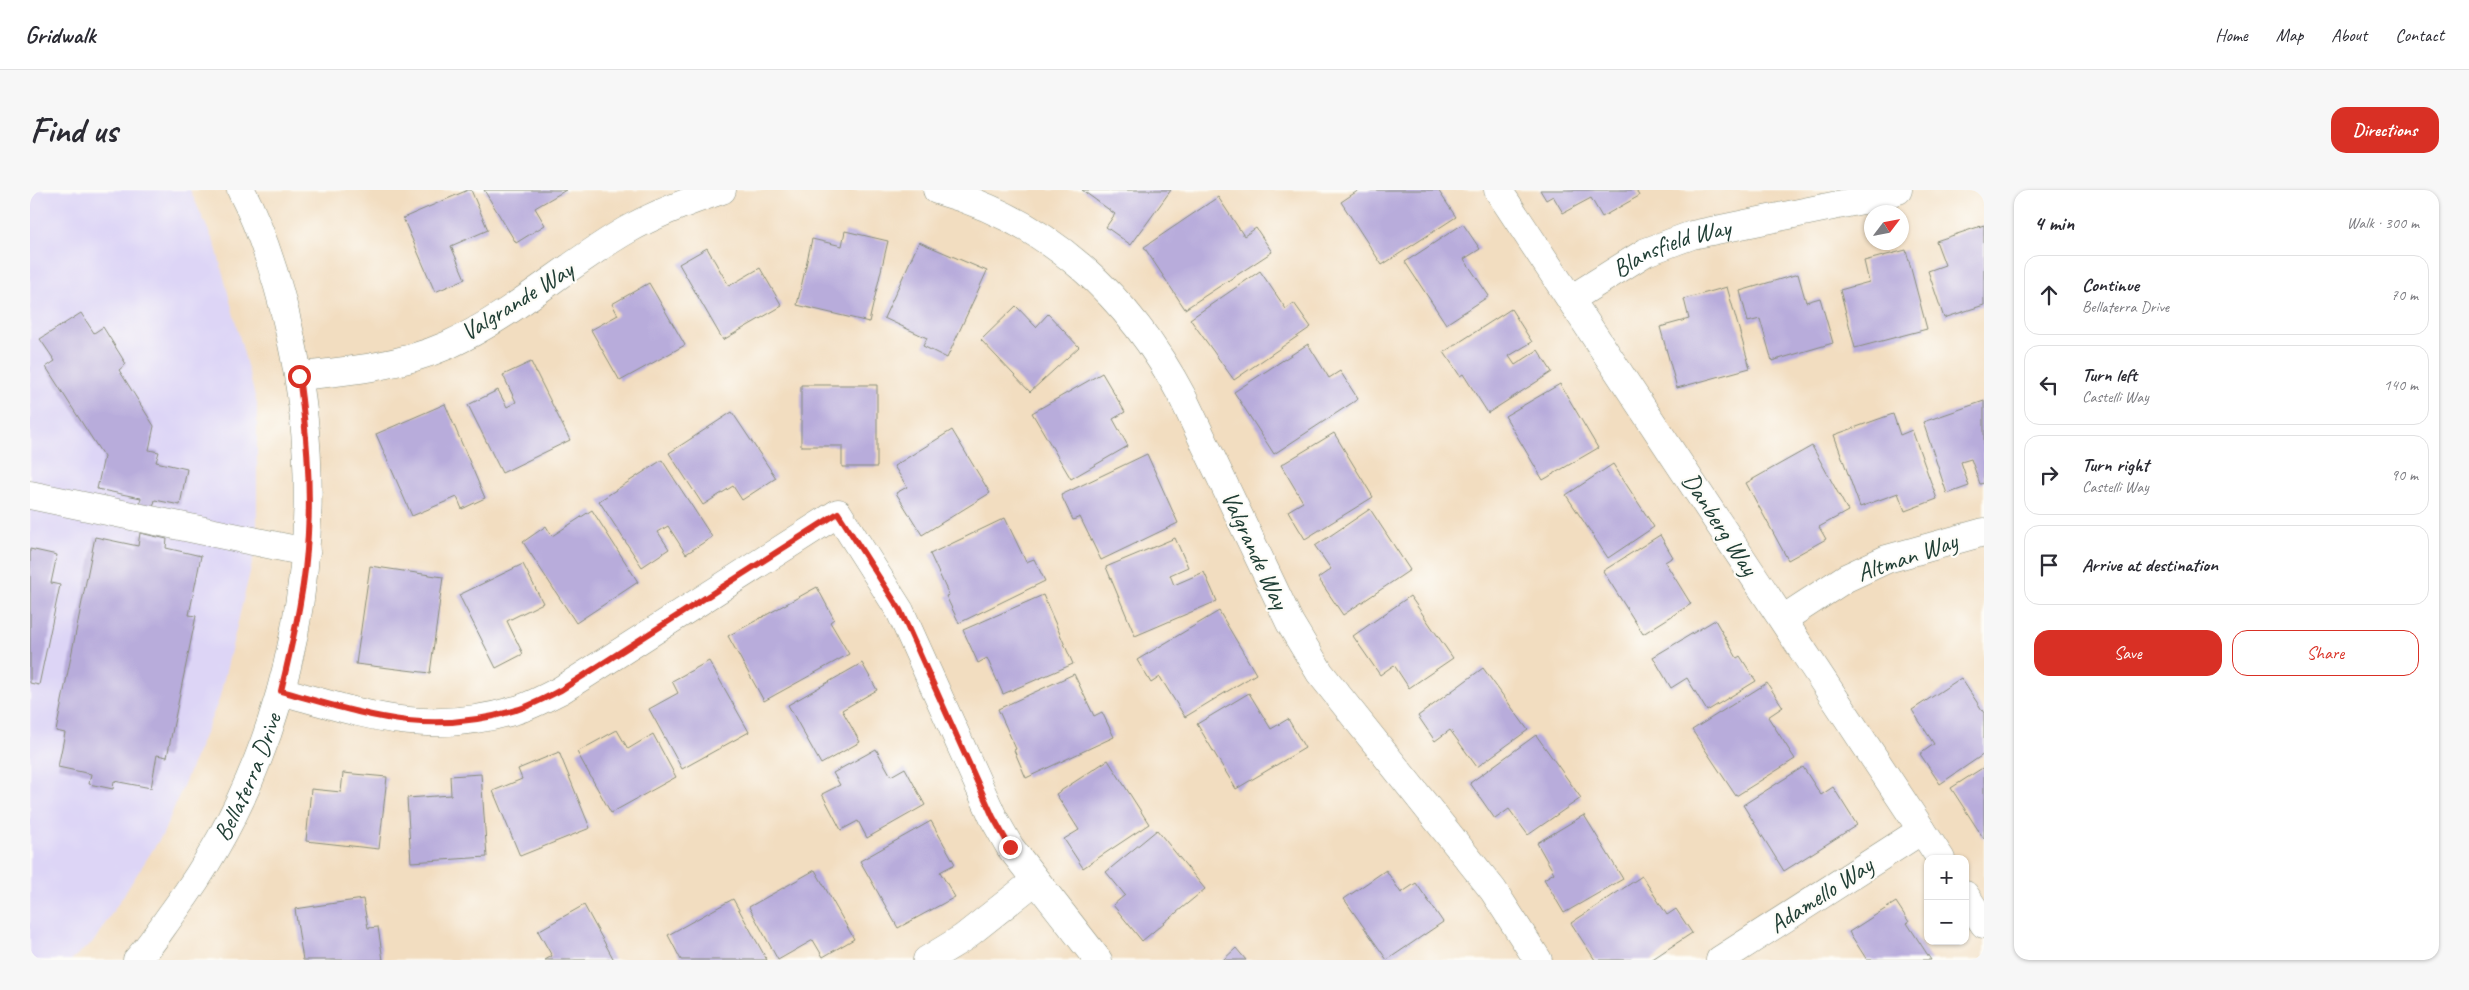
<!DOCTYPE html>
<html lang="en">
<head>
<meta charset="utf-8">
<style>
  body { margin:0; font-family:Caveat,sans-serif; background:#f7f7f7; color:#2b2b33 }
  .controls { position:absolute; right:15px; bottom:15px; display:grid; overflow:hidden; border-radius:10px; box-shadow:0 1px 4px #0004 }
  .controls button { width:45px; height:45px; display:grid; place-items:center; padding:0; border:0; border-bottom:1px solid #e1e1e2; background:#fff; color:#2b2b33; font:25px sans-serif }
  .compass { position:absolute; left:1834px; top:15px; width:45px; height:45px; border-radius:50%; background:#fff; box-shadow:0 1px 4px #0004; rotate:58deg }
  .stop { position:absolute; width:15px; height:15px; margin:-11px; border:4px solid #d93025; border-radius:50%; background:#fff }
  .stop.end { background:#d93025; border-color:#fff; box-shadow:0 1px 5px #0008 }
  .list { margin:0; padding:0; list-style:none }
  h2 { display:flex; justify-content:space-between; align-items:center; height:65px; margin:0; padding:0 20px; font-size:21px }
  h2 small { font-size:16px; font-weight:400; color:#7c7c81 }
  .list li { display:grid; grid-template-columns:32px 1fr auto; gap:15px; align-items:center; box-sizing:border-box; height:80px; margin:0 10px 10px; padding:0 10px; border:1px solid #e1e1e2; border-radius:15px }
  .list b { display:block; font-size:19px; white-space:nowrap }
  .list p { margin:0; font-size:16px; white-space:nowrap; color:#7c7c81 }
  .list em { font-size:16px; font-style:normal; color:#7c7c81 }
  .actions { display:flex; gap:10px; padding:15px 20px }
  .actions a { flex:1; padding:11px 0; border:1px solid #d93025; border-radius:15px; text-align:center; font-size:18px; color:#d93025 }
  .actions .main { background:#d93025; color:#fff }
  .icon { flex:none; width:28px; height:28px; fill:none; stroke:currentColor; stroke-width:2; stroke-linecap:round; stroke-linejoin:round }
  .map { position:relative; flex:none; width:1954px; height:770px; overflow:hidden; border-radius:15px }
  header { display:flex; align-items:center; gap:30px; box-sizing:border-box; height:70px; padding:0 25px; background:#fff; border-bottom:1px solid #e1e1e2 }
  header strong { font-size:24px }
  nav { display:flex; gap:28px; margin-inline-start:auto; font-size:18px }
  .intro { display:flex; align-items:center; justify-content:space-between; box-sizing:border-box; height:120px; padding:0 30px }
  h1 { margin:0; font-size:35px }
  .button { padding:12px 22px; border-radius:15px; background:#d93025; color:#fff; font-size:18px; font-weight:700 }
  main { display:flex; gap:30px; padding:0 30px }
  aside { flex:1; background:#fff; border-radius:15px; box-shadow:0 1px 4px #0004 }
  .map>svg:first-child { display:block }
  .built { fill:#ddd5f6 }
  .building { fill:#b8acdb }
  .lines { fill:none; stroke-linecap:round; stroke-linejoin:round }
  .minor-casing { stroke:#888d7a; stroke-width:29 }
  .minor { stroke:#fff; stroke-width:28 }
  .route { stroke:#d93025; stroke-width:6 }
  .labels { text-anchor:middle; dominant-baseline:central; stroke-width:4.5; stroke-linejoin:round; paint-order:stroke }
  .street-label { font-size:25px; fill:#1f3d34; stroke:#fdfcf7 }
</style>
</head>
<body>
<header>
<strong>Gridwalk</strong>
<nav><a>Home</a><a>Map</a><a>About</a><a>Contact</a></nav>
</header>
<div class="intro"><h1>Find us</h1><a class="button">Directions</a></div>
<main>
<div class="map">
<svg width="1954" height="770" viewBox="0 0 1954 770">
  <rect width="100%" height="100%" fill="#fdfcf7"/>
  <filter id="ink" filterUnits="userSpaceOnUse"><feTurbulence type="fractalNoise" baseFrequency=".02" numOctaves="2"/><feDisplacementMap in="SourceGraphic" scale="10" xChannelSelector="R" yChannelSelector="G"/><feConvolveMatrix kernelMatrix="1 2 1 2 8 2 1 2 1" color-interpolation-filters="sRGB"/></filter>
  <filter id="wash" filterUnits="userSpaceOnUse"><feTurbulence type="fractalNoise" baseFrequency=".0096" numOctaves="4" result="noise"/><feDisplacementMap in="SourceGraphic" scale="20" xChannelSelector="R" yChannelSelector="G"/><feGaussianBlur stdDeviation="1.12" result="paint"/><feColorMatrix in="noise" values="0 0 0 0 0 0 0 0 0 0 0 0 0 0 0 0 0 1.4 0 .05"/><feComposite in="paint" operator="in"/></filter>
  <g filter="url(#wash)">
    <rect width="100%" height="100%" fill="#f2ddc0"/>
    <path class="built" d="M0,0H160L186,57L227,214V353L189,510L133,644L64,751L41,770H0Z"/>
    <g id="blocks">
      <path class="building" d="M438,0H441L458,40L421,56L435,89L405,102L373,28Z
        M454,0H536L505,18L515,35L486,53Z
        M1052,0H1141L1101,55L1076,37L1085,24Z
        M1329,0H1408L1426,27L1352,75L1311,12Z
        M1510,0H1606L1609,6L1572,27L1561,8L1533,23L1523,6L1516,10Z
        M1188,7L1214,46L1226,38L1242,62L1155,119L1114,57Z
        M1433,34L1450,59L1434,69L1459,106L1416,134L1375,72Z
        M1954,35V115L1914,128L1898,81L1915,75L1906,51Z
        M815,41L858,51L839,132L767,115L782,49L812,56Z
        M889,52L957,81L917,168L893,156L897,148L854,128Z
        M677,58L699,96L730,78L752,116L693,150L649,74Z
        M1876,60L1897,139L1825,158L1810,100L1839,92L1834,71Z
        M1230,81L1256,119L1264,113L1281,137L1204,190L1160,129Z
        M1768,84L1776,112L1790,108L1803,153L1742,171L1730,129L1718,132L1710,101Z
        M619,93L655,155L590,191L561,140L588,125L582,114Z
        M1697,97L1720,178L1647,198L1630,137L1659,129L1654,109Z
        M986,116L1006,137L1018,124L1049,157L1000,202L951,150Z
        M1481,119L1502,152L1479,166L1485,175L1508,160L1522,182L1458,223L1433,184L1430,186L1414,162Z
        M51,123L64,143L73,137L96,174L89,180L124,236L119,260L129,262L126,272L157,279L150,315L125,310L123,318L109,315L111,308L67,299L74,267L16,177L25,171L10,149Z
        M1278,154L1299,188L1310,181L1328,209L1244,264L1204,202Z
        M501,172L540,250L472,283L438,215L468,200L477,217L486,212L473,185Z
        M1072,183L1095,222L1083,229L1098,256L1041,289L1002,223Z
        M1530,194L1568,258L1513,290L1475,226Z
        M771,195H847V277H812V256H771Z
        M1954,211V293L1950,294L1941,269L1931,272L1939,296L1917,304L1893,232Z
        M415,214L455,308L432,319L427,307L382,326L346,244Z
        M702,222L746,288L712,310L703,296L673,315L639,263Z
        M1863,224L1870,245L1882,240L1907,309L1875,321L1868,303L1830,317L1804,245Z
        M922,240L960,303L892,345L866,303L877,297L864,276Z
        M1304,243L1343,307L1275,349L1258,321L1273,312L1251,275Z
        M1782,256L1818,321L1789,337L1796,349L1758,370L1716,293Z
        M1117,264L1148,333L1071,370L1050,327L1043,330L1031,305Z
        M632,270L682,347L656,364L638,336L628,342L639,359L612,377L569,311Z
        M1583,274L1624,337L1578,368L1536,305Z
        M1340,319L1380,380L1313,425L1288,388L1301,379L1285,356Z
        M562,320L608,392L546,433L493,352L516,336L522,346Z
        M975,328L996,372L1004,369L1015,391L929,433L916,406L919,405L900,364Z
        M110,343L137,349L136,358L171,366L159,425L166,426L137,567L127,565L121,598L84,591L83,599L59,594L61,584L28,577L35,543L26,541L65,347L108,356Z
        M1630,345L1643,367L1635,372L1661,414L1613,444L1573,381Z
        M1145,348L1158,377L1140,385L1144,395L1174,382L1187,411L1105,446L1076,377Z
        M0,359L27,365L21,393L30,395L9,495L0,493Z
        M493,374L513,413L477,431L493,464L466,478L429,405Z
        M340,376L413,387L400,483L326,474Z
        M787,397L804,429L800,432L819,464L734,511L698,446Z
        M1013,405L1043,474L973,504L957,468L948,473L933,440Z
        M1380,406L1423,468L1379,498L1364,475L1350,485L1323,446Z
        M1189,421L1226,484L1155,527L1130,487L1121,493L1107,470Z
        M1685,430L1707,468L1710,466L1726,491L1677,521L1657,488L1641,498L1623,467Z
        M679,471L719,542L652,579L619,519L648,503L642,491Z
        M832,473L847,500L812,520L830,552L791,574L758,515Z
        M1453,478L1498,540L1447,577L1420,540L1405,551L1388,526Z
        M1044,484L1064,526L1072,522L1084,547L996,588L984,560L986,559L968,519Z
        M1931,488L1954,523V564L1910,594L1890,564L1904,554L1882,520Z
        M1737,493L1753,517L1738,527L1765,569L1706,606L1662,540Z
        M1219,503L1241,539L1258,529L1275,558L1206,599L1167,534Z
        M587,540L598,559L623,544L646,587L581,623L547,562Z
        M1506,545L1551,608L1498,645L1479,619L1465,629L1440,593Z
        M846,559L861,586L875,578L895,615L837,648L828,631L811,640L792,604L810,595L803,583Z
        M529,562L560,638L490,666L463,601L492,589L488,579Z
        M1078,570L1119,634L1053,678L1034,649L1049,640L1026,604Z
        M1773,577L1791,605L1803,597L1827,635L1754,681L1713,615Z
        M1954,577V649L1921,598Z
        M313,583L357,587L349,659L276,651L281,599L311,602Z
        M451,584L457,667L381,672L377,608L421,605L420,586Z
        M1554,625L1593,689L1534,723L1514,689L1524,683L1507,653Z
        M901,631L925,674L910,682L925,707L868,738L830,671Z
        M1127,640L1175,699L1112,751L1083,715L1095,705L1076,682Z
        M785,680L824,749L793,767L783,750L748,770L719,717Z
        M1356,680L1371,703L1386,693L1413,732L1357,770L1314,709Z
        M1612,686L1637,725L1646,719L1662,743L1621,770H1565L1541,733Z
        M333,709L338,738L348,737L353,770H273L265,719Z
        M703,709L737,770H651L638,745Z
        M1866,712L1879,732L1877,733L1901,770H1837L1819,742Z
        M554,715L584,770H515L522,766L508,741Z
        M1206,758L1216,770H1193Z"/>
    </g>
  </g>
  <g filter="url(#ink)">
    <use href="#blocks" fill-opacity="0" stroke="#888d7a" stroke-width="1"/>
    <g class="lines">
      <defs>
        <g id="minor">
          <path d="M907,0C1019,31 1100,107 1153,208L1260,433L1290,483L1463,700L1508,770"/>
          <path d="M1468,0L1911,669"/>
          <path id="s1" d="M1541,109L1616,62L1662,45L1837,9L1868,0"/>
          <path d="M269,186C321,181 370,176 418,155C482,126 536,75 597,40C627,23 659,11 692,0"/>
          <path d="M0,305L276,362"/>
          <path d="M1753,429L1816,388L1857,369L1954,342"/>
          <path d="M251,501C338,525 396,547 486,520C501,516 517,507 531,500L808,323L870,421L963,627L980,657L1068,770"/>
          <path d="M1935,705L1954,734"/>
          <path id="s2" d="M107,770C121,755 132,737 144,721C265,557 304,341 260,144C249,95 234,45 211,0"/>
          <path d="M897,770L933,748L1005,691"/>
          <path d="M1690,770L1892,640"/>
        </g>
      </defs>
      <use href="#minor" class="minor-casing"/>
      <use href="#minor" class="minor"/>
    </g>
  </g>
  <g class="lines" filter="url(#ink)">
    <path class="route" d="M269,186C276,239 281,290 278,343C276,397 263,449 251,501C338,525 396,547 486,520C501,516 517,507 531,500L808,323L870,420L963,627L980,657"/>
  </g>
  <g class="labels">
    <g class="street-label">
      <text stroke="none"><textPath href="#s1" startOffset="114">Blansfield Way</textPath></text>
      <text transform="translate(487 111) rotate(-32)">Valgrande Way</text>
      <text transform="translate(1690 334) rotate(57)">Danberg Way</text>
      <text transform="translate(1225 360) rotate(65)">Valgrande Way</text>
      <text transform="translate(1877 367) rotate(-19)">Altman Way</text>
      <text stroke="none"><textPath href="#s2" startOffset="215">Bellaterra Drive</textPath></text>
      <text transform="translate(1791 705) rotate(-33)">Adamello Way</text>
    </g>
  </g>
</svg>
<div class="controls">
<button>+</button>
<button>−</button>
</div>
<svg class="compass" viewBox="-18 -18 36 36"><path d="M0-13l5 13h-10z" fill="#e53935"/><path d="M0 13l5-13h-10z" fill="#7c7c81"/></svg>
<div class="stop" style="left:269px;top:186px"></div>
<div class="stop end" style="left:980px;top:657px"></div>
</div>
<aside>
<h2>4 min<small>Walk · 300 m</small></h2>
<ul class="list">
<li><svg class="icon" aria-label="ahead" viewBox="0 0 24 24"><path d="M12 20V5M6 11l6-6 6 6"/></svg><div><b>Continue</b><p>Bellaterra Drive</p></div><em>70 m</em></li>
<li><svg class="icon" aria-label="left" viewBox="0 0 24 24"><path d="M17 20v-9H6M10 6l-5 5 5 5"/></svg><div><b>Turn left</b><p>Castelli Way</p></div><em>140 m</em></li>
<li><svg class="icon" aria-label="right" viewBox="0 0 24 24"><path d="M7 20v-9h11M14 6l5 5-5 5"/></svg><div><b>Turn right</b><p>Castelli Way</p></div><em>90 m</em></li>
<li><svg class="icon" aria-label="arrive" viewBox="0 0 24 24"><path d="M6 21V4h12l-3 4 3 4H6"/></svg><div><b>Arrive at destination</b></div></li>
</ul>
<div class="actions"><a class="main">Save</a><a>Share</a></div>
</aside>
</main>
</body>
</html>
